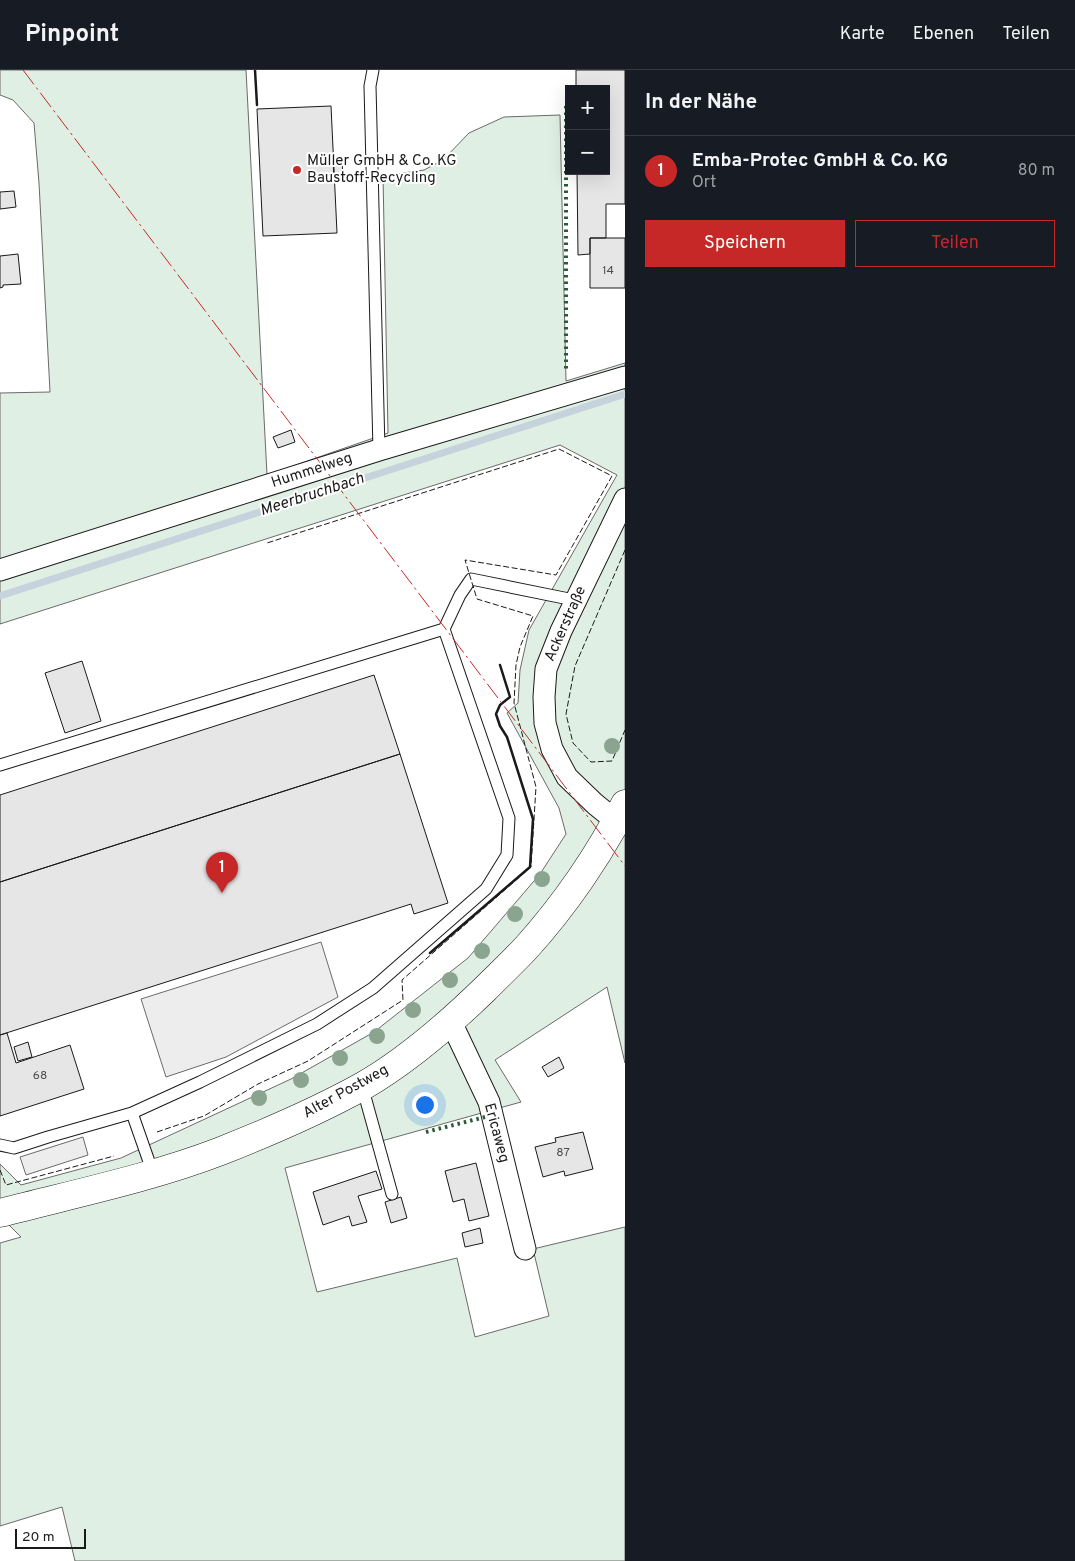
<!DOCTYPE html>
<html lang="de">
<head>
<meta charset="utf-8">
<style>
  body { margin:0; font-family:Overpass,sans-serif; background:#242831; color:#f1f3f6 }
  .controls { position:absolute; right:15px; top:15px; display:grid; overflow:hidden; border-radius:0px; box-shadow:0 5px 20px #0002 }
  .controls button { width:45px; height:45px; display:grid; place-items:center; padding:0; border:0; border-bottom:1px solid #363941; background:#171b24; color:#f1f3f6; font:25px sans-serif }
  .scale { position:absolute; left:15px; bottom:12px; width:71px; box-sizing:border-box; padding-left:5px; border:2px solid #1a1a1a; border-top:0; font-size:14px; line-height:18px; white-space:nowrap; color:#1a1a1a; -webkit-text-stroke:4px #fff; paint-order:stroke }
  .you { position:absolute; left:424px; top:1034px; width:18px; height:18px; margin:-12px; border:4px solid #fff; border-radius:50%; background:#1a73e8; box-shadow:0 0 0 8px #1a73e833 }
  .badge { display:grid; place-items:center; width:32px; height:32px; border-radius:50%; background:#c62828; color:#fff; font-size:16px; font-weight:700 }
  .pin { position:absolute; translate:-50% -41px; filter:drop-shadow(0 1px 2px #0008) }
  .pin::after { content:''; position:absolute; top:26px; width:18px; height:15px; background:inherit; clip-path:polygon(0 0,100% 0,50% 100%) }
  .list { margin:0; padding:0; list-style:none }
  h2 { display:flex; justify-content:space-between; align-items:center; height:65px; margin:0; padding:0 20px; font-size:21px }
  h2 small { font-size:16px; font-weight:400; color:#9ea1a6 }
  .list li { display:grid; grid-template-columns:32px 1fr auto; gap:15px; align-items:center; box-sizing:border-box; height:70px; padding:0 20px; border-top:1px solid #363941 }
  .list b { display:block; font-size:19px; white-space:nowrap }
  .list p { margin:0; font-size:16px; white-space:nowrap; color:#9ea1a6 }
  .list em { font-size:16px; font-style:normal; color:#9ea1a6 }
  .actions { display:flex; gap:10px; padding:15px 20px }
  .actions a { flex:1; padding:11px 0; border:1px solid #c62828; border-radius:0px; text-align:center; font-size:18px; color:#c62828 }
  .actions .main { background:#c62828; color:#fff }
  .map { position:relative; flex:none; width:625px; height:1491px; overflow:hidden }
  header { display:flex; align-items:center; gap:30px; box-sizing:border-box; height:70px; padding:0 25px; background:#171b24; border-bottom:1px solid #363941 }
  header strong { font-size:24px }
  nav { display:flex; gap:28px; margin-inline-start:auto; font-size:18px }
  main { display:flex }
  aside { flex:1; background:#171b24 }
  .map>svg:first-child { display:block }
  .green { fill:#e0efe3; stroke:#6a6a6a }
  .parking { fill:#ededed; stroke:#6a6a6a }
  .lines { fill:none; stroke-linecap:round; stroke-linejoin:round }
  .stream { stroke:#c6d2dc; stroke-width:7 }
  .building { fill:#e6e6e6; stroke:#1a1a1a }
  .lane-casing { stroke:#1a1a1a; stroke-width:13 }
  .street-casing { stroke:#1a1a1a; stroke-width:23 }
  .secondary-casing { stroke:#1a1a1a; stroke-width:29 }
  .lane { stroke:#fff; stroke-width:11 }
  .street { stroke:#fff; stroke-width:21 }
  .secondary { stroke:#fff; stroke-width:28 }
  .hedge { stroke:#2b5a34; stroke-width:4; stroke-dasharray:2.5 4; stroke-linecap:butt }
  .fence { stroke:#1a1a1a; stroke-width:1; stroke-dasharray:6 2.5; stroke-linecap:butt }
  .wall { stroke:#1a1a1a; stroke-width:2.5 }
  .power { stroke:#c62828; stroke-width:1; stroke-dasharray:18 4 2.5 4; stroke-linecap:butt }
  .tree { fill:#8aa48f }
  .poi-dot { fill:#c62828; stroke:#fff; stroke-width:2 }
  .labels { text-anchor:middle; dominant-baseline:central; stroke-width:4; stroke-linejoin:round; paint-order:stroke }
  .number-label { font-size:12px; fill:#4d4d4d }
  .poi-label { font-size:15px; fill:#1a1a1a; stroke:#fff; text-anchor:start }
  .street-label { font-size:15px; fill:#1a1a1a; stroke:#fff }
  .water-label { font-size:16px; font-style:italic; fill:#1a1a1a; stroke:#fff }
</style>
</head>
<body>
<header>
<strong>Pinpoint</strong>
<nav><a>Karte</a><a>Ebenen</a><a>Teilen</a></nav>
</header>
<main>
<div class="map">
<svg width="625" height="1491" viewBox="0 0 625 1491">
  <rect width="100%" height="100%" fill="#fff"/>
  <path class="green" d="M0,0H246L267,405L388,363L383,106L424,100L443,90L469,63L504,47L560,45L566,311L625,293V993L607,917L495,990L521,1032L285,1098L317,1222L457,1188L475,1267L549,1246L533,1179L625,1157V1491H75L62,1437L0,1456V1173L21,1167L0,1146V1094L21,1115L121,1088L291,1009L374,962L468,888L540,804L566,764L559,738L507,643L518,633L520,600L529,560L617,405L560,375L0,554V323L50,322L39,113L34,53L13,30L0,25Z"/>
  <path class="parking" d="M321,872L338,927L226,987L166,1007L141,929Z
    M83,1067L88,1085L26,1105L20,1087Z"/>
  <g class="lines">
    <path class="stream" d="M0,526L625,324"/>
  </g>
  <path class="building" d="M576,0H625V134H606V168H590V184L578,185L577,101H606V19H576Z
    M331,36L337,163L263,166L257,39Z
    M333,89H342L343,110L334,111Z
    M14,121L16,137L0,139V122Z
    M590,168H625V218H590Z
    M18,184L21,214L3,215V217L0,218V186Z
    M291,360L295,372L278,378L273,367Z
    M82,591L101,651L65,663L45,603Z
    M374,605L400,684L0,812V725Z
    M400,684L448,833L414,844L411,834L0,965V812Z
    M7,963L16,993L70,975L84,1019L0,1046V965Z
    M28,972L32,987L18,991L14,977Z
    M559,987L564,998L548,1007L542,997Z
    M583,1062L593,1099L565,1106L564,1101L543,1107L535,1077L556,1072L555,1068Z
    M476,1093L489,1146L469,1151L464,1129L453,1132L445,1101Z
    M376,1101L382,1119L358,1126L367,1152L352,1156L349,1146L323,1155L313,1122Z
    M401,1127L407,1148L391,1153L385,1132Z
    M480,1158L483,1173L465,1177L462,1163Z"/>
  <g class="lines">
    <defs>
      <path id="lane" d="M373,0L370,16L379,380
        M444,559L460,525L471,509L574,530
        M0,695L444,559L509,748L507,785L486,819L373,918L317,954L200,1012L132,1043L153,1103
        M362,1016L392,1124
        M0,1075L14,1078L48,1067L132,1043"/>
      <path id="street" d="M0,500L379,380L625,307
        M616,751L595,734L567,707L552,679L545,653L544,627L546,599L561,561L625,429
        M451,952L489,1032L525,1179"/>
      <path id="secondary" d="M0,1143C73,1124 151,1108 221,1081C269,1062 318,1041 363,1016C408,990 448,955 485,919C498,906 513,892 526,878C564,836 600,784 625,734"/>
    </defs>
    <use href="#lane" class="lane-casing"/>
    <use href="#street" class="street-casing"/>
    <use href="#secondary" class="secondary-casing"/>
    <use href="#lane" class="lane"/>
    <use href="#street" class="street"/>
    <use href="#secondary" class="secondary"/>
    <path class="hedge" d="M566,36V299
      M426,1062L485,1047"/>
    <path class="fence" d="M625,480L575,596L566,644L573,673L591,692L612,691L625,660
      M157,1062L204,1046L258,1014L308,991L403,930L402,910L531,797L536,717L514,633L516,595L520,577L533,546L477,529L465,490L556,505L612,406L559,379L267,473
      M0,1100L6,1115L114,1086"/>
    <path class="wall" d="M255,0L257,35
      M430,883L530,797L533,749L507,667L500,656L496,644L500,635L510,627L500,595"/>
    <path class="power" d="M23,0L625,796"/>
  </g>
  <g class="tree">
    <circle cx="612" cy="676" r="8"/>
    <circle cx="542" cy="809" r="8"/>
    <circle cx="515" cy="844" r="8"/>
    <circle cx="482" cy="881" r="8"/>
    <circle cx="450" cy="910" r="8"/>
    <circle cx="413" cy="940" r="8"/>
    <circle cx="377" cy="966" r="8"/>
    <circle cx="340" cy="988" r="8"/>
    <circle cx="301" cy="1010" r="8"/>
    <circle cx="259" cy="1028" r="8"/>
  </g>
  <circle class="poi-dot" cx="297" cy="100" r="5"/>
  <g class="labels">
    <g class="number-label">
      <text x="608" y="201">14</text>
      <text x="40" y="1006">68</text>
      <text x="563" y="1083">87</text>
    </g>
    <g class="poi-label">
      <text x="307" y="91">Müller GmbH &amp; Co. KG<tspan x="307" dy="17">Baustoff-Recycling</tspan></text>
    </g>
    <g class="street-label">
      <text transform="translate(312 401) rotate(-18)">Hummelweg</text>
      <text transform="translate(566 554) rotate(-66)">Ackerstraße</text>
      <text transform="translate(346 1022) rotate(-29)">Alter Postweg</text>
      <text transform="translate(496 1063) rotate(75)">Ericaweg</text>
    </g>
    <g class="water-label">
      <text transform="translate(312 425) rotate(-18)">Meerbruchbach</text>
    </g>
  </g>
</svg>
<div class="controls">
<button>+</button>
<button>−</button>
</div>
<div class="scale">20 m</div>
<div class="you"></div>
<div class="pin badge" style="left:222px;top:823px">1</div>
</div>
<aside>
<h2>In der Nähe<small></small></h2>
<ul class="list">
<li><span class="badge">1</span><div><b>Emba-Protec GmbH &amp; Co. KG</b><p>Ort</p></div><em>80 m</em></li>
</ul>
<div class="actions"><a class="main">Speichern</a><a>Teilen</a></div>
</aside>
</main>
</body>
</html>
